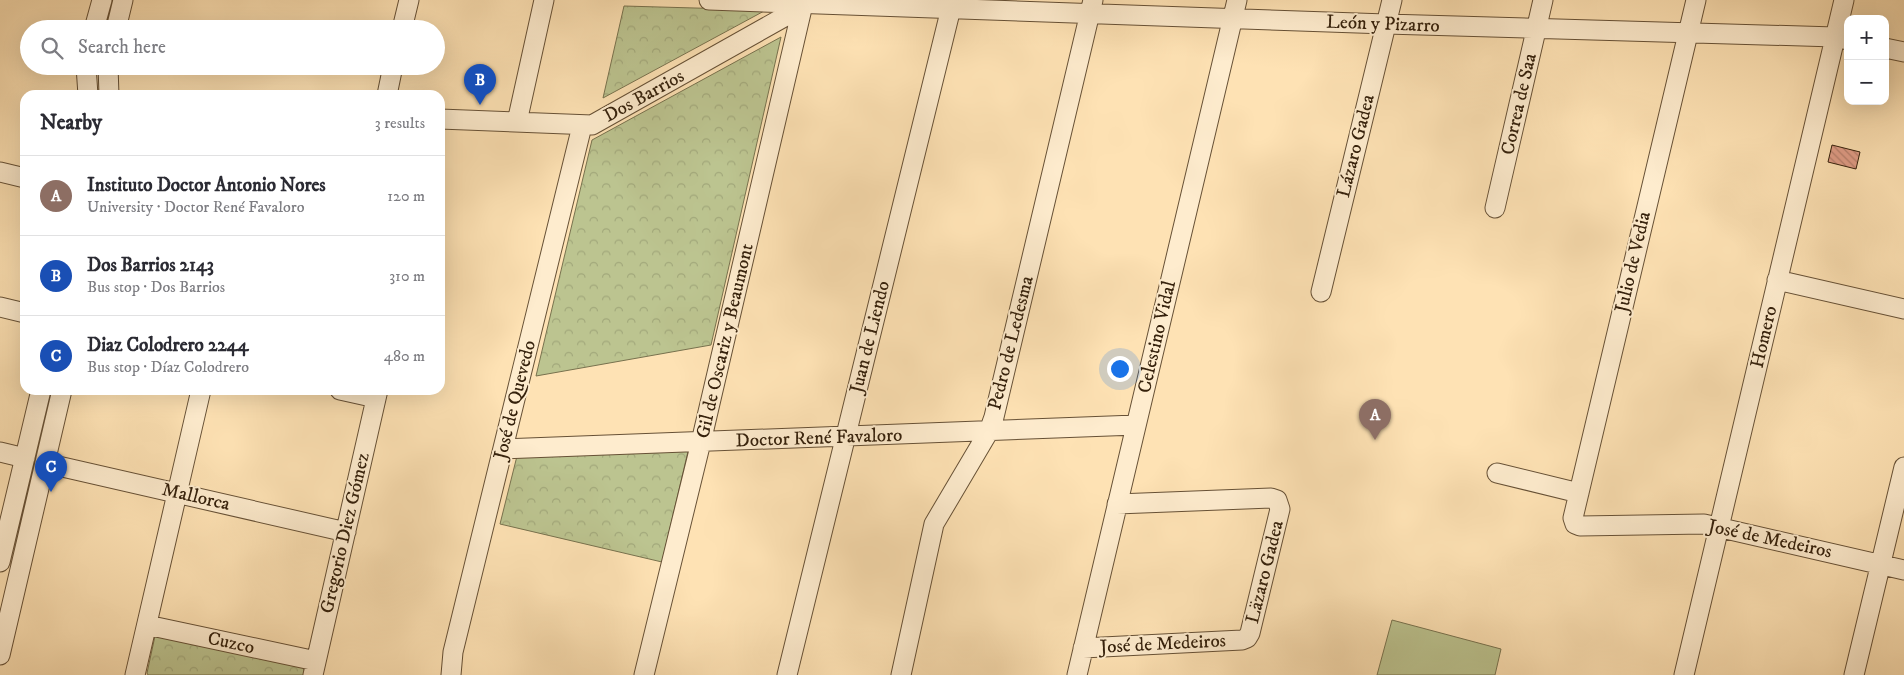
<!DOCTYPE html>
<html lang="en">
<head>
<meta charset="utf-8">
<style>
  body { margin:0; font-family:"IM FELL DW Pica",serif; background:#f7f7f7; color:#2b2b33 }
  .controls { position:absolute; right:15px; top:15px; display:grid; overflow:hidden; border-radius:10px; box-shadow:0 5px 20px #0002 }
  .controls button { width:45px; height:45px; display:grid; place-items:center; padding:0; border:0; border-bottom:1px solid #e1e1e2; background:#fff; color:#2b2b33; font:25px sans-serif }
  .you { position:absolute; left:1119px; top:368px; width:18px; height:18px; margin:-12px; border:4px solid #fff; border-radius:50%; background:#1a73e8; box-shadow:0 0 0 8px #1a73e833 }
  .badge { display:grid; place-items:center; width:32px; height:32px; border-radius:50%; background:#ea580c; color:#fff; font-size:16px; font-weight:700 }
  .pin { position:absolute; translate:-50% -41px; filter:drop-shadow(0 1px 2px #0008) }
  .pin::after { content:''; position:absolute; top:26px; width:18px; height:15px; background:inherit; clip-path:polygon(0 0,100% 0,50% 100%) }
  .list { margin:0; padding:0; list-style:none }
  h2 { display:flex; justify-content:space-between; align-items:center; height:65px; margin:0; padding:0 20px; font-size:21px }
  h2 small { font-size:16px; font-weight:400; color:#7c7c81 }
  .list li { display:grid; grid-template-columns:32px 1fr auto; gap:15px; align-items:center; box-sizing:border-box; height:80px; padding:0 20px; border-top:1px solid #e1e1e2 }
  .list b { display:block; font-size:19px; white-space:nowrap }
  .list p { margin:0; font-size:16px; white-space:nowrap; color:#7c7c81 }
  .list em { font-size:16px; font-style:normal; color:#7c7c81 }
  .icon { flex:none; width:28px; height:28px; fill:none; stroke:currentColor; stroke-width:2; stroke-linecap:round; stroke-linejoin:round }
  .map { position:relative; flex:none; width:1904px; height:675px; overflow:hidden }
  .search { position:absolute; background:#fff; box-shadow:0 5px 20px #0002; left:20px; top:20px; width:425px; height:55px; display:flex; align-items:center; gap:12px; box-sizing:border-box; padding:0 18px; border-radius:28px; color:#7c7c81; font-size:19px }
  .panel { position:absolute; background:#fff; box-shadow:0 5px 20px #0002; left:20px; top:90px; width:425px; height:305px; border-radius:15px }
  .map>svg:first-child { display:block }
  .park { fill:url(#park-crowns); stroke:#78724e }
  .pitch { fill:#bcc490; stroke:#78724e }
  .building { fill:url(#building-back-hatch); stroke:#35210c }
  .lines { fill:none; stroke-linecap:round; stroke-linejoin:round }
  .minor-casing { stroke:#675136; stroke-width:21 }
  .minor { stroke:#feecce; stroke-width:19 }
  .labels { text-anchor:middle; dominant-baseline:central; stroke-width:4; stroke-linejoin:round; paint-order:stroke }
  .street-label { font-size:19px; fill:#35210c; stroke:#feecce }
</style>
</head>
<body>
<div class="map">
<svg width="1904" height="675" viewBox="0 0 1904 675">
  <defs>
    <pattern id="park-crowns" width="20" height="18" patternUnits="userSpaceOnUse" patternTransform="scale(1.25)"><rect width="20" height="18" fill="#bcc490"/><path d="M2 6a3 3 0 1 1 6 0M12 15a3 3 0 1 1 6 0" fill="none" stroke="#a2a87b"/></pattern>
    <pattern id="building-back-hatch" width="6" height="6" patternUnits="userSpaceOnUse" patternTransform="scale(1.25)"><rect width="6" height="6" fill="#e19e88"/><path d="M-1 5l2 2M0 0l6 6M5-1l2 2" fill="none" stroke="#b7806e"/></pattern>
  </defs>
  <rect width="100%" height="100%" fill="#fee2b4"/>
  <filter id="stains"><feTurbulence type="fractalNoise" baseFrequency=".004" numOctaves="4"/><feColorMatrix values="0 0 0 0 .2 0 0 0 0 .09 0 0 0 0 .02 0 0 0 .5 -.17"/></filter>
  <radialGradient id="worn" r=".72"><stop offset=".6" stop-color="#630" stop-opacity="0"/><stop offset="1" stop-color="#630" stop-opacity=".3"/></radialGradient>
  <path class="park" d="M624,6L766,10L603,98Z
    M781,37L711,345L536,376L592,140Z
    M689,447L662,562L500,524L518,452Z
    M161,634L302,665L305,673L304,675H148L147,673L155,636Z"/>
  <path class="pitch" d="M1392,620L1501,649L1495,675H1377Z"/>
  <path class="building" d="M1832,145L1860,152L1856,169L1828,162Z"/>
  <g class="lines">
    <defs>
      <path id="minor" d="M709,0L1386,24L1835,37L1848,40
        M1696,0L1573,518L1575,524L1580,526L1704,524L1904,570
        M94,29L102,0
        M116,29L123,0
        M402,29L409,0
        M1885,48L1904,52
        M86,66L88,95
        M108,66L109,95
        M387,95L393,66
        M440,119L592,125L802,7
        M517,122L544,0
        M0,172L25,178
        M1495,208L1543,0
        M1777,280L1904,309
        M1321,292L1392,0
        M0,307L25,313
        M340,390L376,398
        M503,449L1136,425
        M0,452L25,458
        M45,463L346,532
        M1497,473L1579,493
        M0,562L41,390
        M147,625L316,661
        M1083,648L1242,640L1247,638L1250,633L1280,509L1277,500L1271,498L1117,504
        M0,655L62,390
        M135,675L201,390
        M313,675L378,390
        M451,675L453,652L582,126
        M644,675L701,442L804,0
        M787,675L953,0
        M901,675L934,524L989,431L994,417L1093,0
        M1077,675L1237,0
        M1684,675L1844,0
        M1854,675L1904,467"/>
    </defs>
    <use href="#minor" class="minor-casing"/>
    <use href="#minor" class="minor"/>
  </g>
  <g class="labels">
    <g class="street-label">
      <text transform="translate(1383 24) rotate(2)">León y Pizarro</text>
      <text transform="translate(644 96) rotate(-29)">Dos Barrios</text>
      <text transform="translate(1519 104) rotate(-77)">Correa de Saa</text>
      <text transform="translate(1356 146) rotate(-76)">Lázaro Gadea</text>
      <text transform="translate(1633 262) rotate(-77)">Julio de Vedia</text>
      <text transform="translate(870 337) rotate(-76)">Juan de Liendo</text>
      <text transform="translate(1157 337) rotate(-77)">Celestino Vidal</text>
      <text transform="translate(1764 337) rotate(-77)">Homero</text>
      <text transform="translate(725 341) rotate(-77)">Gil de Oscariz y Beaumont</text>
      <text transform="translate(1011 343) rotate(-76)">Pedro de Ledesma</text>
      <text transform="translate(515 400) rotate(-76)">José de Quevedo</text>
      <text transform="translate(819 438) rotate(-2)">Doctor René Favaloro</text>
      <text transform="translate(196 497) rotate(13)">Mallorca</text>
      <text transform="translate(345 533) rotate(-77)">Gregorio Diez Gómez</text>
      <text transform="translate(1770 539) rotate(12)">José de Medeiros</text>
      <text transform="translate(1265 572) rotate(-76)">Läzaro Gadea</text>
      <text transform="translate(231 643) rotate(12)">Cuzco</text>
      <text transform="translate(1163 644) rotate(-3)">José de Medeiros</text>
    </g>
  </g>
  <rect width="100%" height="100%" filter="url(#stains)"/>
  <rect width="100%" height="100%" fill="url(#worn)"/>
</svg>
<div class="controls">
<button>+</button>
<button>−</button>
</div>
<div class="you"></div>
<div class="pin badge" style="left:1375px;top:440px;background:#8d6e63">A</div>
<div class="pin badge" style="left:480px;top:105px;background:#1a4fb4">B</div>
<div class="pin badge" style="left:51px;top:492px;background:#1a4fb4">C</div>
<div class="search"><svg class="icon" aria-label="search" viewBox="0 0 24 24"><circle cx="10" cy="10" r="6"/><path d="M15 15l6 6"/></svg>Search here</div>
<section class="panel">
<h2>Nearby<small>3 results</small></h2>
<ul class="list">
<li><span class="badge" style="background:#8d6e63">A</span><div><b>Instituto Doctor Antonio Nores</b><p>University · Doctor René Favaloro</p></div><em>120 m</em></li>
<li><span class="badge" style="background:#1a4fb4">B</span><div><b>Dos Barrios 2143</b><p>Bus stop · Dos Barrios</p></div><em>310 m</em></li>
<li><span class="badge" style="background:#1a4fb4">C</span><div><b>Diaz Colodrero 2244</b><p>Bus stop · Díaz Colodrero</p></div><em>480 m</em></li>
</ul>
</section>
</div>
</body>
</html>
